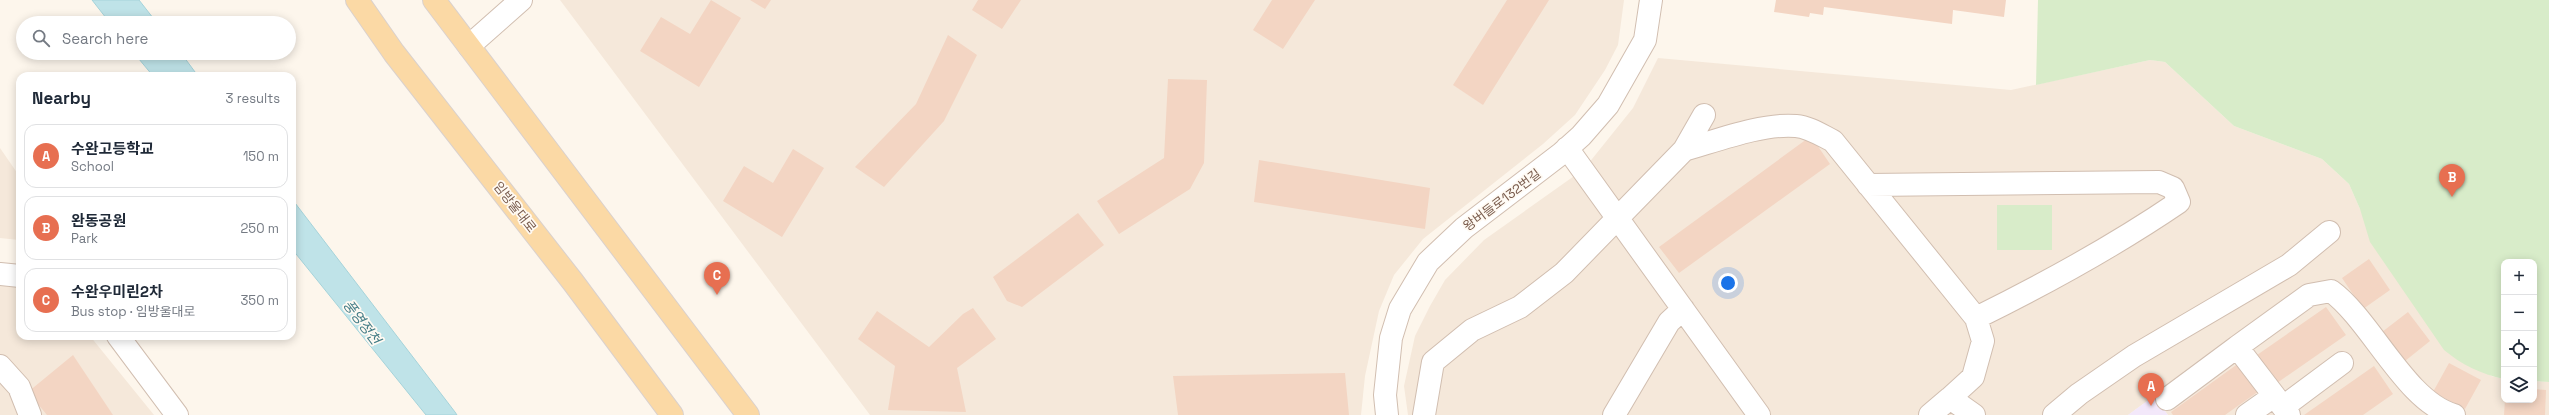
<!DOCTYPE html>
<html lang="en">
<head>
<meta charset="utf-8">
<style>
  body { margin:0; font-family:"Space Grotesk","Noto Sans KR",sans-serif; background:#f2f2f3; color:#1f2937 }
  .controls { position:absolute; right:12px; bottom:12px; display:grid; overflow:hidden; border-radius:8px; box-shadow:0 2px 10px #0003 }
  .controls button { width:36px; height:36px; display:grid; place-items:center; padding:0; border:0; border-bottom:1px solid #e0e1e3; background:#fff; color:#1f2937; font:20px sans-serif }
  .you { position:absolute; left:1728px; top:283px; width:14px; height:14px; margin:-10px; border:3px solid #fff; border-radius:50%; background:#1a73e8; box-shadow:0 0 0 6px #1a73e833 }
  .badge { display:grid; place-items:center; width:26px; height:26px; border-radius:50%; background:#e76f51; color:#fff; font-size:13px; font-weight:700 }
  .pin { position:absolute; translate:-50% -33px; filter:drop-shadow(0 1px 2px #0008) }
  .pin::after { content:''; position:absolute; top:21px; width:14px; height:12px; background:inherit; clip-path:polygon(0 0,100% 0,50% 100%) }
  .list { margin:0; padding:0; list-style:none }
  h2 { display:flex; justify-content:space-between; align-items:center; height:52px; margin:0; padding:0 16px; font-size:17px }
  h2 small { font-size:13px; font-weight:400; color:#747a83 }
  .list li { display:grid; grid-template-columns:26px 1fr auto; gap:12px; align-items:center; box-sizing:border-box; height:64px; margin:0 8px 8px; padding:0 8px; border:1px solid #e0e1e3; border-radius:12px }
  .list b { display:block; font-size:15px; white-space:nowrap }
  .list p { margin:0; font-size:13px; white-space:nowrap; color:#747a83 }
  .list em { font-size:13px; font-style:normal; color:#747a83 }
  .icon { flex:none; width:22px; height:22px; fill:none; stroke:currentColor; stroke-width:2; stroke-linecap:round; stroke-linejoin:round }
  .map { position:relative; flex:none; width:2549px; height:415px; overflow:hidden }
  .search { position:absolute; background:#fff; box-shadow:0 2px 10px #0003; left:16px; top:16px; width:280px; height:44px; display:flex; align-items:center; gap:10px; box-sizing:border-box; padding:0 14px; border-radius:22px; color:#747a83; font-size:15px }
  .panel { position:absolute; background:#fff; box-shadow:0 2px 10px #0003; left:16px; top:72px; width:280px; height:268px; border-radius:12px }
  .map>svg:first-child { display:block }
  .residential { fill:#f5e8da }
  .education { fill:#f3e8fa }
  .green { fill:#d8ecc9 }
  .water { fill:#bfe3e8; stroke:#a5d3da }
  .building { fill:#f3d5c3 }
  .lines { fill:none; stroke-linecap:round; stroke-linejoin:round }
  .minor-casing { stroke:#d1beb0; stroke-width:24 }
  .major-casing { stroke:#dad1cd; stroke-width:24 }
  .minor { stroke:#fff; stroke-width:22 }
  .major { stroke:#fbd9a5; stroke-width:22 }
  .labels { text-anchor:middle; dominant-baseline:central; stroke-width:3.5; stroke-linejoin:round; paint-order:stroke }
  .street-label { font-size:13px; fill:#7a5c4d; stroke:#fffaf3 }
  .water-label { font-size:14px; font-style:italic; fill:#437c86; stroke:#fffaf3 }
</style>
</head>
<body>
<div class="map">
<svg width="2549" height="415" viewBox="0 0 2549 415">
  <rect width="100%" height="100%" fill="#fdf6ec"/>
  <path class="residential" d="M560,0H1624L1618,45L1605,70L1575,115L1543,144L1423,239L1394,275L1379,311L1365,376L1361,415H870Z
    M1658,58L2011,90L2150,60L2165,62L2234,126L2322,159L2349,184L2360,209L2491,376L2504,379V400H2534V381L2549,382V415H2168L2154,396L2128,415H1408L1404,386L1415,336L1430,306L1445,280L1484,240L1584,169L1633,108Z
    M0,148L20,177L19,240L0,238Z
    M0,285L20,288V336H90L154,415H0Z"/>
  <path class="education" d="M2154,396L2168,415H2128Z"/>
  <path class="green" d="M2038,0H2549V382L2534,381V262H2504V379C2481,374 2462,365 2444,350L2370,242L2360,209L2349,184L2322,159L2234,126L2165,62L2150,60L2036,85Z
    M1997,205H2052V250H1997Z"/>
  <path class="water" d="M92,0H139L157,23H110Z
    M134,53H181L198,76H153Z
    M292,199L455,412L457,415H426L292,249Z"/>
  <path class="building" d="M711,0L741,18L699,87L640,51L661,17L690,34Z
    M750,0H771L765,9Z
    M978,0H1021L1002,29L972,10Z
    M1272,0H1315L1283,49L1253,30Z
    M1507,0H1549L1483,105L1453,85Z
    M1776,0H2006L2004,17L1953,10L1952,24L1824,7L1823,15L1810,13L1809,17L1774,12Z
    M948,35L977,55L944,121L884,187L855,167L916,104Z
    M1168,79L1207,80L1204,163L1190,189L1119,234L1097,201L1164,158Z
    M1811,136L1830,164L1679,273L1659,247Z
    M793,149L824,168L782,237L723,201L744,166L773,183Z
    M1259,160L1430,188L1425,229L1254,202Z
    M1078,213L1104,245L1022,307L1007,301L993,277Z
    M2369,259L2390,290L2363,309L2342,278Z
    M2326,307L2346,335L2277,383L2257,355Z
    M973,308L996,339L957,368L966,412L888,410L895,366L858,339L877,311L929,347L963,314Z
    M2408,312L2430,341L2405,361L2382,332Z
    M73,355L113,415H47L28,392Z
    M2239,363L2259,391L2225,415H2173L2171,412Z
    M2449,363L2481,380L2465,409L2433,392Z
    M2374,366L2393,394L2363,415H2304Z
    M1345,373L1349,415H1178L1173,376Z
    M2534,389L2546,390L2545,415H2504L2505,400H2534Z"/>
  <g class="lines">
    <defs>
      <path id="minor" d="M469,46L521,0
        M1567,148L1759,415
        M1684,150C1716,141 1762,123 1796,126C1809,127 1821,135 1833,141L1976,318L1983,341L1973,377L1950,398
        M1868,185L2159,182L2173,188L2179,202C2113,247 2047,283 1976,318
        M0,274L20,276
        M118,336L177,415
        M2237,347L2309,295L2331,291C2371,320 2406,402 2454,415
        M0,366L19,387L30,415
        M2167,399L2237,347L2289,415
        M2283,407L2342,363
        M1387,415L1385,395L1391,338L1400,309L1428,262L1464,228L1562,153L1581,136L1608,105L1645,40L1651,0
        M1424,415L1433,362L1472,330L1520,307L1564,273L1684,150L1704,115
        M1614,415L1669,322L1683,309
        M1930,415L1950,398L1974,415
        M2054,415L2079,394L2134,356L2289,265L2329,232
        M2247,415L2274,396"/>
      <path id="major" d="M357,0L394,53L573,282L672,415
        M434,0L748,415"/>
    </defs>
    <use href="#minor" class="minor-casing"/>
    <use href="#major" class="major-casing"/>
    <use href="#minor" class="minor"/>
    <use href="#major" class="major"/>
  </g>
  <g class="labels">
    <g class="street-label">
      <text transform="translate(1502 200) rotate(-37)">왕버들로132번길</text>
      <text transform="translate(515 207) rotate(52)">임방울대로</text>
    </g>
    <g class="water-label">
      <text transform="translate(362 322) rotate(53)">풍영정천</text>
    </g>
  </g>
</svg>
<div class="controls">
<button>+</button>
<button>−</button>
<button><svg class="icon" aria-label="locate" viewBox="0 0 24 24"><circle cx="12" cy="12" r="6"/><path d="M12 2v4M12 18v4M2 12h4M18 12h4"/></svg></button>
<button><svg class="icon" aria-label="layers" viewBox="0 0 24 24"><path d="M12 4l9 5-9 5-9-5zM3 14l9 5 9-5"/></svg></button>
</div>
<div class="you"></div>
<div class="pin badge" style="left:2151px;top:406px">A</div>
<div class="pin badge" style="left:2452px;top:197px">B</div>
<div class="pin badge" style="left:717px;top:295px">C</div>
<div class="search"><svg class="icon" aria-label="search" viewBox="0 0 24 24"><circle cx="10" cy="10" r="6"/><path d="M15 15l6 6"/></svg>Search here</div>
<section class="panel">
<h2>Nearby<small>3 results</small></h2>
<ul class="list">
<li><span class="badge">A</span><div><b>수완고등학교</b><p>School</p></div><em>150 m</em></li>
<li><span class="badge">B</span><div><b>완동공원</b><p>Park</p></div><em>250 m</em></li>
<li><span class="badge">C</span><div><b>수완우미린2차</b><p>Bus stop · 임방울대로</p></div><em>350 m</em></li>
</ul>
</section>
</div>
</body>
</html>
